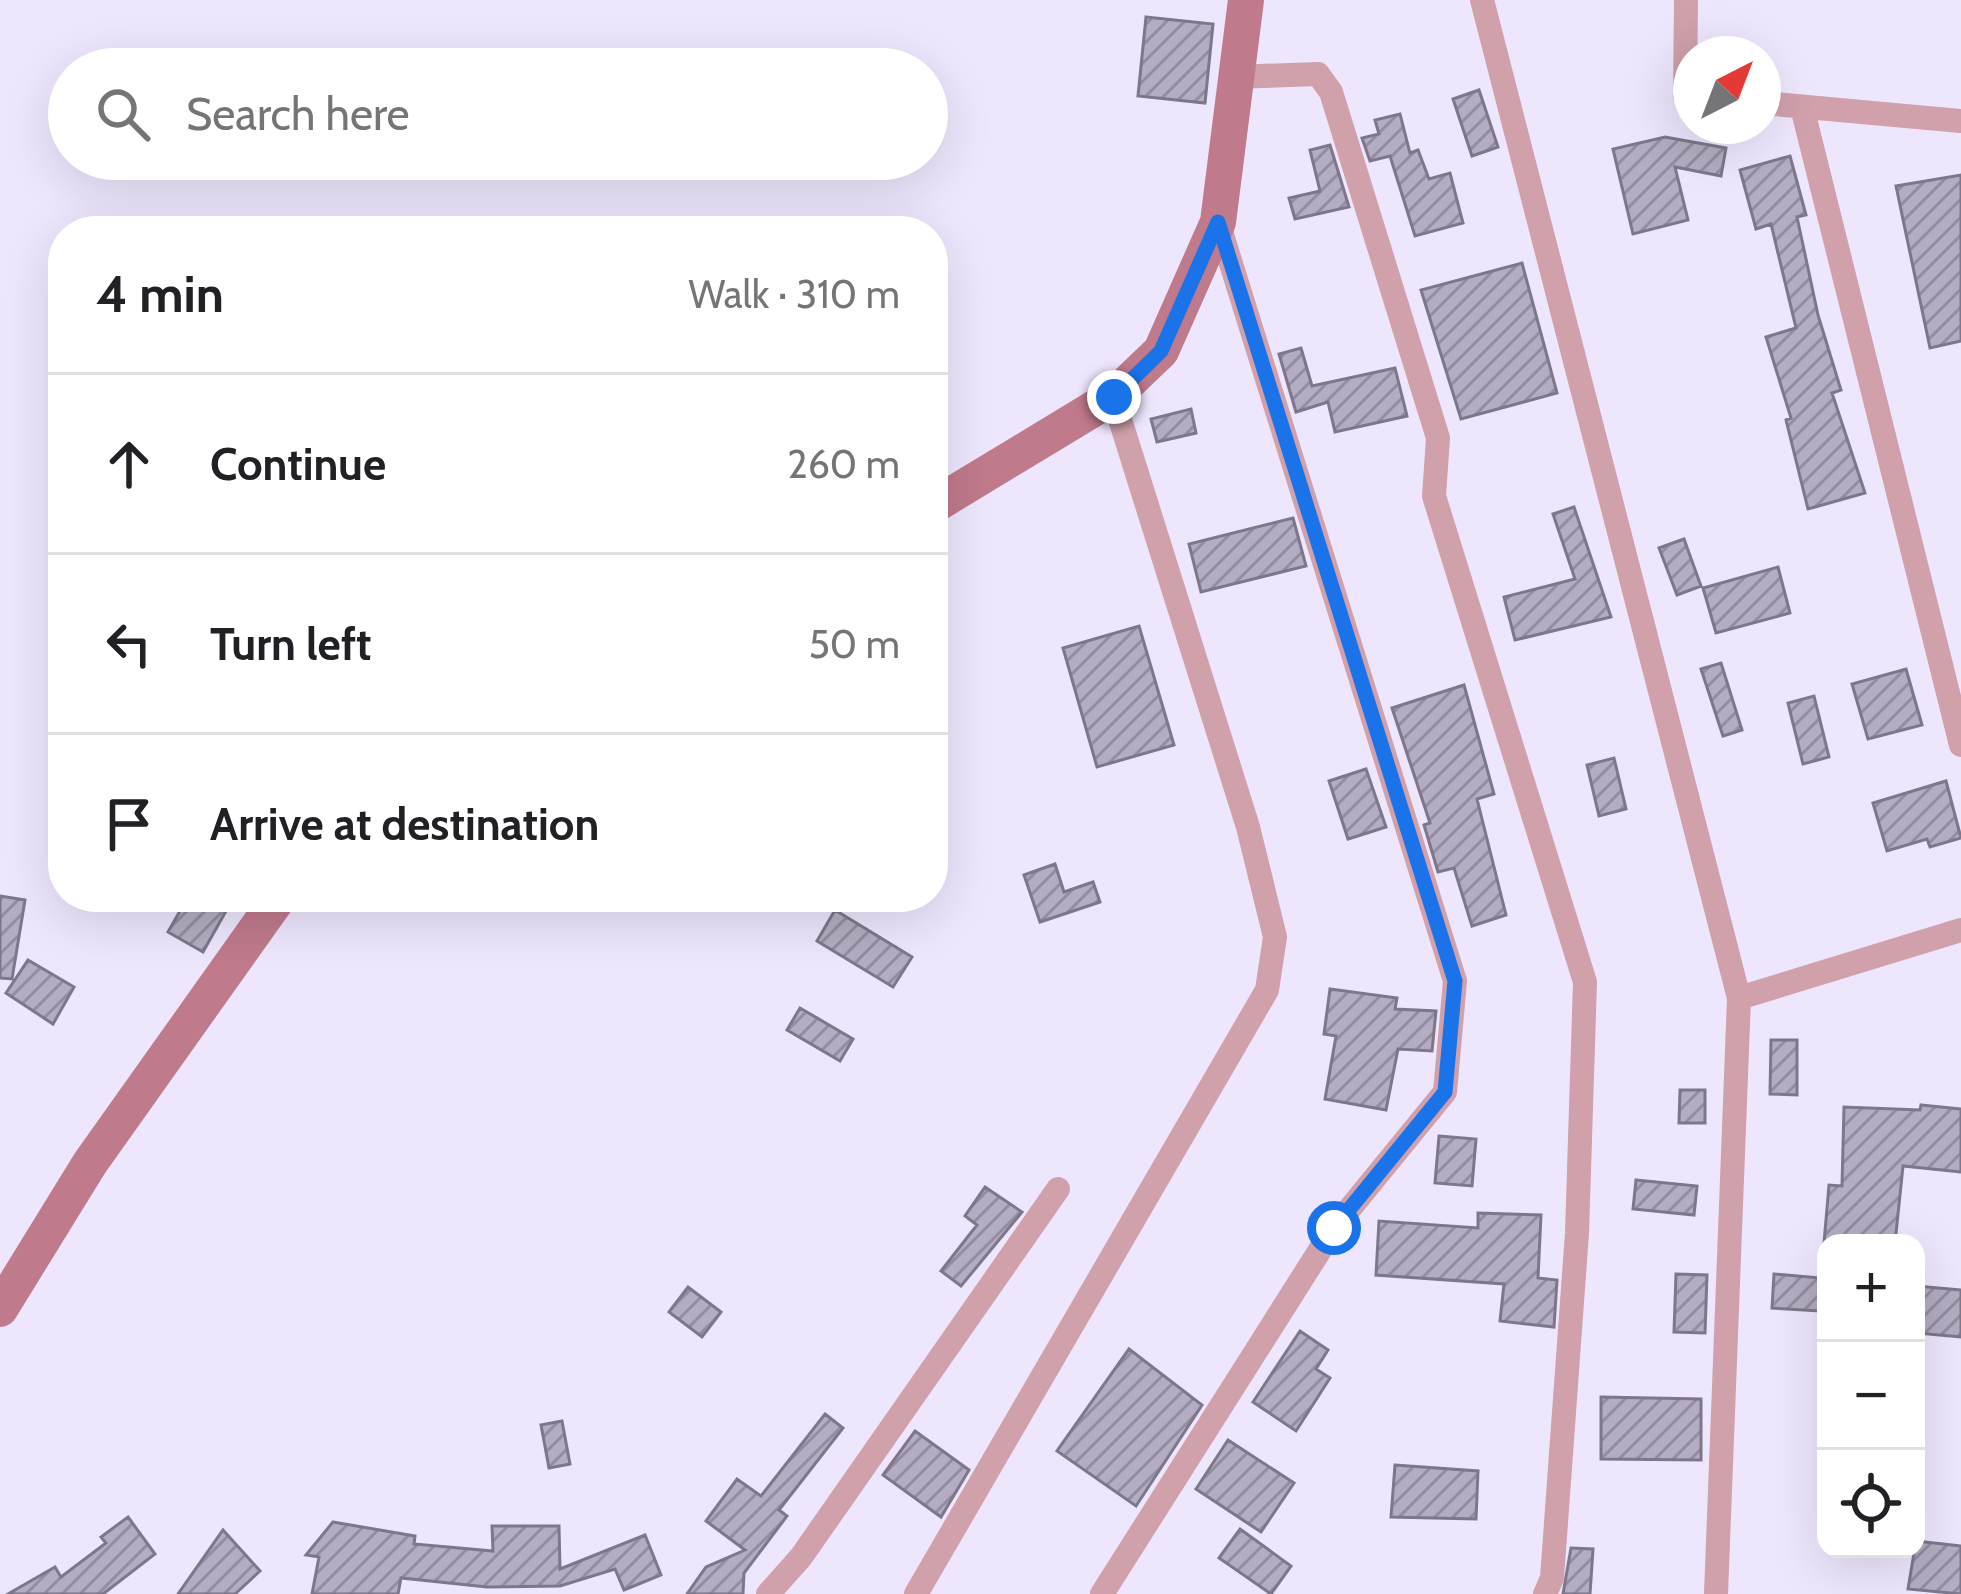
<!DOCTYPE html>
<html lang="en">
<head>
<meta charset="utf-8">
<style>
  body { margin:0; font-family:Cabin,sans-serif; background:#f2f2f2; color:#202124 }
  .controls { position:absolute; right:36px; bottom:36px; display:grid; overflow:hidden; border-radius:24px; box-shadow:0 12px 48px #0002 }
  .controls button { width:108px; height:108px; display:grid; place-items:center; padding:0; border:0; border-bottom:3px solid #e0e0e0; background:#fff; color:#202124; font:60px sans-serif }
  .compass { position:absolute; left:1673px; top:36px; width:108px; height:108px; border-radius:50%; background:#fff; box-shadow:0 12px 48px #0002; rotate:42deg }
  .stop { position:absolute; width:36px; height:36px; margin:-27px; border:9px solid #1a73e8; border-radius:50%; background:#fff }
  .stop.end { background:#1a73e8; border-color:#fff; box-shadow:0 3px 12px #0008 }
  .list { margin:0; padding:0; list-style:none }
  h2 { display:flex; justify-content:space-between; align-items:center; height:156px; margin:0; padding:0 48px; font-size:51px }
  h2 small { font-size:39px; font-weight:400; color:#757577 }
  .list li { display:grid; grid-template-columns:78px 1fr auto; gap:36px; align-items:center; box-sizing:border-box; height:180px; padding:0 48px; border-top:3px solid #e0e0e0 }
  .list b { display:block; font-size:45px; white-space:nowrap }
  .list em { font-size:39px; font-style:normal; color:#757577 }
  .icon { flex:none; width:66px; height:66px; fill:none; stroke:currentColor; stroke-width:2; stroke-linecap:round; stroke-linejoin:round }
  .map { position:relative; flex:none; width:1961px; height:1594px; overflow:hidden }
  .search { position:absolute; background:#fff; box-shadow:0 12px 48px #0002; left:48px; top:48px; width:900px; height:132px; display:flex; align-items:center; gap:30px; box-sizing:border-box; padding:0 42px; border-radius:66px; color:#757577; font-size:45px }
  .panel { position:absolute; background:#fff; box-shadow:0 12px 48px #0002; left:48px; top:216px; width:900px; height:696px; border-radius:48px }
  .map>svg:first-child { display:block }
  .building { fill:url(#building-hatch); stroke:#7e778b; stroke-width:3 }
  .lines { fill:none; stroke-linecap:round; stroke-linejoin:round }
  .street { stroke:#d0a0ab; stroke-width:24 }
  .secondary { stroke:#bf7a8c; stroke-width:36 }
  .route { stroke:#1a73e8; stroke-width:15 }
</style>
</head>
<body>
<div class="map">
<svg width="1961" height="1594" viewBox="0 0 1961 1594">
  <defs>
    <pattern id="building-hatch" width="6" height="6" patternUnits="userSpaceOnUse" patternTransform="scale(3)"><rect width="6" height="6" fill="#b4acc2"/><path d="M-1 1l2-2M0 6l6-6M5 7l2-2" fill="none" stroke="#938d9f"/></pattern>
  </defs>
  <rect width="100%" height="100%" fill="#eee6fd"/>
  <path class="building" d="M1146,17L1213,24L1205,103L1138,96Z
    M1479,90L1498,147L1472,156L1453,99Z
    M1400,114L1410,153L1418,150L1429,179L1450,173L1463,223L1415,236L1390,156L1370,161L1362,138L1379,134L1375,120Z
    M1665,137L1726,148L1721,176L1675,167L1688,220L1633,234L1613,149Z
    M1330,145L1349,207L1295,219L1289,198L1320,191L1310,150Z
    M1790,156L1806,215L1797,217L1818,315L1841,390L1832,393L1865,493L1808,509L1786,420L1791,418L1766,337L1796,328L1771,224L1756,229L1740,170Z
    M1961,175V341L1930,348L1896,186Z
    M1522,263L1557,393L1461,419L1421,290Z
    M1301,348L1312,386L1395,368L1407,416L1335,432L1328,402L1296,412L1279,354Z
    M1191,409L1196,433L1157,442L1151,419Z
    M1574,507L1611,617L1515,640L1504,597L1575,579L1553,514Z
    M1293,518L1306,566L1201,592L1189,544Z
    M1684,539L1701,586L1677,595L1659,548Z
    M1778,567L1790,613L1716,633L1703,588Z
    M1139,626L1174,745L1097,767L1063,648Z
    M1721,663L1742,730L1723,736L1701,669Z
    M1906,669L1922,725L1868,739L1852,684Z
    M1464,685L1494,794L1477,799L1506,915L1472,926L1454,868L1438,872L1424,825L1430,823L1392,708Z
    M1814,696L1829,757L1803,764L1788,703Z
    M1614,758L1626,809L1599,816L1587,765Z
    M1366,769L1386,827L1348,839L1329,781Z
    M1946,781L1961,838L1930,847L1927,839L1887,851L1873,803Z
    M1055,864L1064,892L1093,882L1100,902L1040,922L1024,875Z
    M0,896L25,900L12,979L0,978Z
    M188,897H202L226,911L203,952L168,932Z
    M835,910L912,957L893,987L817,941Z
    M28,960L74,987L53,1024L6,993Z
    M1330,989L1397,998L1395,1009L1436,1011L1432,1051L1398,1049L1386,1110L1325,1099L1336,1036L1324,1034Z
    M800,1008L853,1039L840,1061L787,1030Z
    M1771,1040H1797V1095L1770,1094Z
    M1680,1090H1705V1123H1679Z
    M1921,1105L1961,1109V1172L1903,1166L1895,1243H1824L1829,1185L1842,1186L1844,1107L1920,1110Z
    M1439,1136L1476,1139L1472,1186L1435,1183Z
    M1636,1180L1697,1186L1694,1215L1633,1209Z
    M985,1187L1022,1212L961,1286L941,1271L977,1225L965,1216Z
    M1478,1213L1541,1215L1538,1278L1557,1280L1554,1327L1500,1321L1504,1284L1376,1275L1379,1221L1478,1228Z
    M1676,1274L1707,1275L1705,1333L1674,1332Z
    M1774,1274L1821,1278L1819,1311L1772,1308Z
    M1916,1286L1961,1290V1337L1916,1333Z
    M688,1287L721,1312L702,1337L669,1312Z
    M1300,1331L1328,1350L1316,1369L1330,1378L1296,1431L1253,1402Z
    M1129,1349L1202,1405L1136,1506L1057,1451Z
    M1601,1397L1701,1399V1460L1601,1459Z
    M825,1414L843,1428L779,1510L787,1516L744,1573L743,1594H687L706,1567L745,1550L706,1521L737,1479L761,1496Z
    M562,1421L570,1464L549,1468L541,1425Z
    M915,1431L969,1470L941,1517L883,1475Z
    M1228,1440L1294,1483L1261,1532L1196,1489Z
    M1395,1465L1478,1471L1476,1519L1391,1517Z
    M128,1517L155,1554L103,1594H8L55,1567L61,1577L106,1543L101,1537Z
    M333,1522L415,1536L414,1544L493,1551L492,1526H559L560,1569L645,1535L661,1575L624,1590L615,1569L560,1586L487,1587L401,1578L398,1594H312L319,1557L306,1555Z
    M1240,1529L1291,1566L1271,1594L1219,1558Z
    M223,1530L260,1571L235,1594H178Z
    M1916,1541L1961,1546V1594L1908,1589Z
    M1571,1548L1593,1549L1590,1594H1563Z"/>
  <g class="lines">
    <path class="street" d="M1482,0L1739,998L1716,1594
      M1686,0L1685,96H1691
      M1233,77L1318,74L1331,92L1438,438L1434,496L1585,982L1577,1233L1552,1578L1545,1594
      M1763,103L1961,121
      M1802,107L1961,745
      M1739,998L1961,930
      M768,1594L801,1557L1058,1189
      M916,1594L1267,990L1275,937L1248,827L1113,397
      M1102,1594L1334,1228L1445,1092L1455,981L1218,222"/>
    <path class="secondary" d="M933,506L1113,397L1161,351L1218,222L1246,0
      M0,1309L90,1163L279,897"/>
  </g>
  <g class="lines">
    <path class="route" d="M1114,397L1161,351L1218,222L1455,981L1445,1092L1334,1228"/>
  </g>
</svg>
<div class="controls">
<button>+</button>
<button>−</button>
<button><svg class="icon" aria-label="locate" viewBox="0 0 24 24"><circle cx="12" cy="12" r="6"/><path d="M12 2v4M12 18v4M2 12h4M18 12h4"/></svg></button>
</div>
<svg class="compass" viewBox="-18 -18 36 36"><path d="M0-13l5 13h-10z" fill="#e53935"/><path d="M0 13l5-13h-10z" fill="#757577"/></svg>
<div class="stop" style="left:1334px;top:1228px"></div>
<div class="stop end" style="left:1114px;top:397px"></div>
<div class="search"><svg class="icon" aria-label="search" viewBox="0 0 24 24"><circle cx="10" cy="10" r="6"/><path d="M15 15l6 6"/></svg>Search here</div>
<section class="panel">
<h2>4 min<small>Walk · 310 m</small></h2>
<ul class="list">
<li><svg class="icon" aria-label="ahead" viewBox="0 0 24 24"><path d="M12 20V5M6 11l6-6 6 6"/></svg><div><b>Continue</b></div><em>260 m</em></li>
<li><svg class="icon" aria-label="left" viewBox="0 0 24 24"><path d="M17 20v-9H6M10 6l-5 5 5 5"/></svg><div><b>Turn left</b></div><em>50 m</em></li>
<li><svg class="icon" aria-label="arrive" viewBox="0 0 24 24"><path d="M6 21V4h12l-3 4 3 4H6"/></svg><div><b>Arrive at destination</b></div></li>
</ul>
</section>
</div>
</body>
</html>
